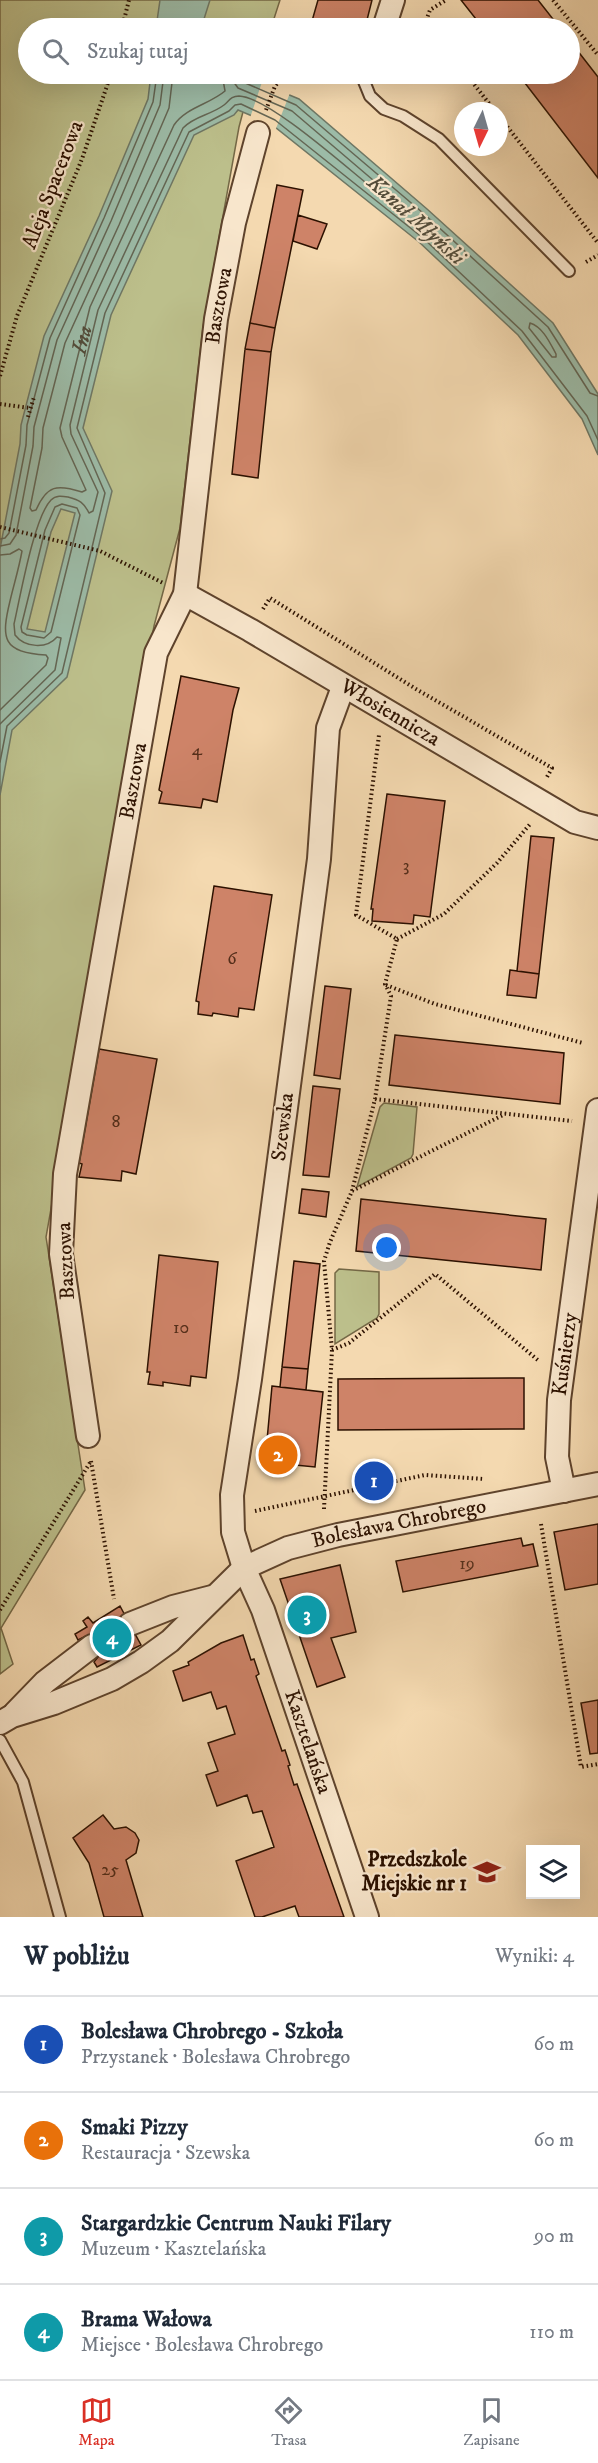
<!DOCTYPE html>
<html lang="pl">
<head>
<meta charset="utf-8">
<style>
  body { margin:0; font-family:"IM FELL DW Pica",serif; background:#f6f6f7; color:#1f2937 }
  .controls { position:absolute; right:18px; bottom:18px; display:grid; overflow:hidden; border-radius:0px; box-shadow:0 6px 24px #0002 }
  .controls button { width:54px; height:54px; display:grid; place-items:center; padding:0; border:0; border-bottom:2px solid #e0e1e3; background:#fff; color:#1f2937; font:30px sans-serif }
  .compass { position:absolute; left:454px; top:102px; width:54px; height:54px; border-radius:50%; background:#fff; box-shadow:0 6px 24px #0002; rotate:185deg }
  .you { position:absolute; left:387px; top:1248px; width:21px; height:21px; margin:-15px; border:4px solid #fff; border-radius:50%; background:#1a73e8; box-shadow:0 0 0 9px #1a73e833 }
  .badge { display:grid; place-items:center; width:39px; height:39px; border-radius:50%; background:#d93025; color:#fff; font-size:20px; font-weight:700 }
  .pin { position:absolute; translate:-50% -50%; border:3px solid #fff; box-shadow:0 2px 6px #0006 }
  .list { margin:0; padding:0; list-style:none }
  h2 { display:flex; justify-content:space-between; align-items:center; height:78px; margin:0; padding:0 24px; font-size:26px }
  h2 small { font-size:20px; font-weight:400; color:#747a83 }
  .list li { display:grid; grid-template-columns:39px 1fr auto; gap:18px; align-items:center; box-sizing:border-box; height:96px; padding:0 24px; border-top:2px solid #e0e1e3 }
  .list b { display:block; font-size:22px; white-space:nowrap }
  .list p { margin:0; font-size:20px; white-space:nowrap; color:#747a83 }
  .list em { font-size:20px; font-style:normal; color:#747a83 }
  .icon { flex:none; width:33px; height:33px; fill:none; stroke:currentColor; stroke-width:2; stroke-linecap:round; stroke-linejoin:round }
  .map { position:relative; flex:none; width:598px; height:1917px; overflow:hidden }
  .search { position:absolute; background:#fff; box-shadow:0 6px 24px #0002; left:18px; right:18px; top:18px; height:66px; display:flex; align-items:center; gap:15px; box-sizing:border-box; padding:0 21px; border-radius:33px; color:#747a83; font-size:22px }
  .sheet { height:462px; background:#fff }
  nav { display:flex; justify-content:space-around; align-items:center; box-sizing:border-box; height:84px; border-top:2px solid #e0e1e3; background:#fff; font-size:16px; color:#747a83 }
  nav a { display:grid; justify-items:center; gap:3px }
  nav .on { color:#d93025 }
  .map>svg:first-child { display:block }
  .green { fill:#bcbf8b; stroke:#746846; stroke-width:1.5 }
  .water { fill:#9cbba7; stroke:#6f7764; stroke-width:1.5; fill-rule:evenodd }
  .pier { fill:#f4d9b0 }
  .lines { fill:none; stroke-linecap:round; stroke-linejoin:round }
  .shore { stroke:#646654; stroke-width:1.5 }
  .building { fill:#ce8368; stroke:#2c1100; stroke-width:1.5 }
  .minor-tunnel { stroke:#ccb18d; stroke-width:22; stroke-dasharray:22 11; stroke-linecap:butt }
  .service-casing { stroke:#5e432c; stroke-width:14 }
  .minor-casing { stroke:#5e432c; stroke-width:26 }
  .path { stroke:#2c1100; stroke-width:4; stroke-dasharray:1.5 3; stroke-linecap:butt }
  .service { stroke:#f8e6cc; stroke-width:10 }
  .minor { stroke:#f8e6cc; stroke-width:22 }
  .labels { text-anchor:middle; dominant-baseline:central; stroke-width:4.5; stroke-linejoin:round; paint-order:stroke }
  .number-label { font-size:18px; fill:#542e1a }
  .street-label { font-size:21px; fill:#2c1100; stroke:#f8e6cc }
  .poi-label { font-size:21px; font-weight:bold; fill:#2c1100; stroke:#f8e6cc; text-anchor:end }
  .water-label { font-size:22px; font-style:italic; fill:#534c3a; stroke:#f8e6cc }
</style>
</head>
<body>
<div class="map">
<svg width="598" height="1917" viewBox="0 0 598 1917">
  <rect width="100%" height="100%" fill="#f4d9b0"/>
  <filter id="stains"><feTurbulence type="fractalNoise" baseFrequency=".00333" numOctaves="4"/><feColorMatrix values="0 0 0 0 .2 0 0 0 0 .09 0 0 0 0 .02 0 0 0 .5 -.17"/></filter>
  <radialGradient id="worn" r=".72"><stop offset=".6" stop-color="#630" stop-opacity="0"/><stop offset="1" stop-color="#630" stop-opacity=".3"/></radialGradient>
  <path class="green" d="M0,0H280L271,28H28V74H253L239,127L203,327L180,528L154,626L46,1237L85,1490L1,1628L13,1664L0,1674Z
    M384,1103L417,1107L413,1154L411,1158L357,1187L380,1107Z
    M339,1269L379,1272V1314L377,1318L335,1344V1273Z"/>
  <path class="water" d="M160,0H210L204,19L207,28H156Z
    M151,74H239L299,99L427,209L553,323L598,394V455L582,419L518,335L419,242L271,124L238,110L234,115L194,135L111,315L83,428L112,491L67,677L12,730L0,795V549L20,444L21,425L44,336L99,216L148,99ZM61,509L75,513L45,632L27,629L51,532Z"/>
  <path class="pier" d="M262,82L290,93L275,131L250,118Z"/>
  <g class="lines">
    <g class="shore">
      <path id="s1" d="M173,74L169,108L119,225L65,343L43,428L42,448L30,508L32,511L36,510C47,485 57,484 82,492L86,490L62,437L60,428L90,307L174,125C185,108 210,104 225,91L222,74"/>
      <path d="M239,74L243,82L296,105L423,213L548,327L590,393L598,396"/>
      <path d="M530,323C543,327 550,343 556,354V357H552L529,328Z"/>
      <path d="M62,504L77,508L80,515L51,632L44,638L27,635L22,632L21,627L45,530L55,507Z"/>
      <path d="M0,539L5,538L9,533L26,445L27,425L50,338L104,218L153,102L157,74"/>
      <path d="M0,546L10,544L16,535L33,446L34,427L57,340L111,221L160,105L164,74"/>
      <path d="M0,555L10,554L19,549L22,551C19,568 14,584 10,601C1,638 2,653 46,655L48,658L46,665L0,710"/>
      <path d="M0,724L55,670L61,638L57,637C47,649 25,648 15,635L14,624C20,598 34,517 51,500C56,495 62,496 68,497C80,500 84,503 89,513L93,511L98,492L71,434L70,425L98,310L183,128C194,116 211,115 224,105C229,101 231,96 239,96C269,97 349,170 376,191L380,189V186L292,111L238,88L233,81L231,74"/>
      <path d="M0,762L7,726L62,673L105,493L77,428L105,313L189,132L229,111L235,105L241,104L275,120L423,238L522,331L587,416L598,440"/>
    </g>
  </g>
  <path class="building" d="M318,0H372L365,28H310Z
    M461,0H538L560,28H483Z
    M570,41L598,77V178L518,74H570Z
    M277,185L303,190L275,328L250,323Z
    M298,215L327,224L317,249L293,241Z
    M250,323L275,328L271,352L245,349Z
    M245,349L271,352L258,478L232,474Z
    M181,676L239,688L233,710L217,802L203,799L201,808L159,803L162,792L159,790Z
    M387,794L445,801L430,917L414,915L413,924L372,921L373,909H371Z
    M531,836L554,838L539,974L517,971Z
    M214,886L272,895L254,1010L239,1008L238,1017L213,1013L212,1016L198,1014L199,1002L196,1001Z
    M510,970L539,974L536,998L507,995Z
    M325,986L351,989L340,1079L314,1075Z
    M395,1035L564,1053L560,1104L389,1085Z
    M99,1049L157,1059L136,1174L122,1171L121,1181L79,1177L82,1164L79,1163Z
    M313,1086L340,1089L329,1177L303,1175Z
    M302,1189L329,1192L326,1217L299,1213Z
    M361,1199L546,1219L541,1270L356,1251Z
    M159,1255L218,1262L206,1378L191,1376L190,1386L163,1382V1386L148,1384L150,1372H147Z
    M294,1261L320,1264L308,1369L282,1367Z
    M282,1367L308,1369L306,1390L280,1387Z
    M524,1378V1429L338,1430V1379Z
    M272,1386L323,1392L315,1467L265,1462Z
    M598,1524V1584L565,1590L554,1532Z
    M521,1538L523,1546L533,1544L538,1566L403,1592L396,1561Z
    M340,1565L356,1632L331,1638L345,1677L317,1687L280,1579Z
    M120,1606L141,1645L97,1667L94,1662L98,1657L86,1636L78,1640L75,1634L87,1627L83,1621L88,1617L93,1623Z
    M243,1635L251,1660L254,1659L259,1674L256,1676L282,1751L285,1750L290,1765L288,1766L294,1785L297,1784L344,1917H299L295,1906L262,1917H255L236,1861L274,1847L262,1811L253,1813L247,1795L217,1806L206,1775L218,1771L208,1743L235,1734L226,1706L217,1709L211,1692L183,1701L173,1671L189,1665L188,1662L221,1643Z
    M598,1700V1753L590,1754L581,1703Z
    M103,1815L114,1829L126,1827L135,1833L139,1840L136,1853L126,1860L143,1917H104L89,1863L73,1838Z"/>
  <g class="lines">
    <path class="minor-tunnel" d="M92,1646L130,1624"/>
    <defs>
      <path id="service" d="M361,74L370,96L384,109L403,116L439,139L569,271
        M0,1740L23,1782L60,1917"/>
      <g id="minor">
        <path d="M384,28L393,0"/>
        <path id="s2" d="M185,594L250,630L575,822L598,828"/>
        <path id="s3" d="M343,687L328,728L319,859L250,1379L232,1495L233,1532L244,1568L263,1610L367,1917"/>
        <path id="s4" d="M88,1436L61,1254L65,1174L156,653L185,594L216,319L234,223L258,133"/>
        <path id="s5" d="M564,1491L557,1457L559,1400L598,1110"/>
        <path d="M130,1624L173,1607L212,1597"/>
        <path d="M15,1713L45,1682L92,1646"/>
        <path id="s6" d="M0,1723L12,1716L54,1703L112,1679L141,1662L170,1641L244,1568L288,1548L338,1535L598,1484"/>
      </g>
    </defs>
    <use href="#service" class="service-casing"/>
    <use href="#minor" class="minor-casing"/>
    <path class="path" d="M553,0L598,55
      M122,28L129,0
      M431,28L426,21L430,10L446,0
      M466,74L495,111
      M266,110L275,86L286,74
      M499,116L598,243
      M586,262L598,255
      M0,376L17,316L82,159L111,74
      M0,404L30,408
      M28,417L34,397
      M0,527L100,551L163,583
      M263,609L270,598L416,689L552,768L547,777
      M397,939L444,914L497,863L531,823
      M386,985L435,1004L583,1043
      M375,1099L572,1121
      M352,1191L505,1114
      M332,1350L349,1343L435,1274L539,1361
      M91,1461L114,1599
      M324,1509L332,1350L324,1261L330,1242L352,1191L375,1099L391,996L385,984L397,939L356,915L379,735
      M255,1511L425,1475L484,1479
      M541,1524L581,1767L598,1764
      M0,1610L91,1461"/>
    <use href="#service" class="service"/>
    <use href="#minor" class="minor"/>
  </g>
  <defs>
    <symbol id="school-bare" viewBox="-9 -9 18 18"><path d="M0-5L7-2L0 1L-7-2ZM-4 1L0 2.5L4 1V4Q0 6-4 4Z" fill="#8f2418" stroke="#f8e6cc" stroke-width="2.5" paint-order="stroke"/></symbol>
  </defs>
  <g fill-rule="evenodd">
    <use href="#school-bare" x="468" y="1853" width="38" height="38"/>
  </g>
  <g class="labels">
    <g class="number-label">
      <text x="197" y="750">4</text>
      <text x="406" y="866">3</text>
      <text x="232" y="959">6</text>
      <text x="116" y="1122">8</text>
      <text x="181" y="1328">10</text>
      <text x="467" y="1564">19</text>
      <text x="110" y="1870">25</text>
    </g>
    <g class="street-label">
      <text transform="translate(53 185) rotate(-69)">Aleja Spacerowa</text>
      <text stroke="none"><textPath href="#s4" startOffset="1149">Basztowa</textPath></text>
      <text stroke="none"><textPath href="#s2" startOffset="237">Włosiennicza</textPath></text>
      <text stroke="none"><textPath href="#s4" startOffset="663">Basztowa</textPath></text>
      <text transform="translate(283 1127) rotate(-83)">Szewska</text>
      <text transform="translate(66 1261) rotate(-93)">Basztowa</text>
      <text stroke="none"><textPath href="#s5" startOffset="138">Kuśnierzy</textPath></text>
      <text stroke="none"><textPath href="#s6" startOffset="456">Bolesława Chrobrego</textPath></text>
      <text stroke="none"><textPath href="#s3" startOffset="1077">Kasztelańska</textPath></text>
    </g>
    <g class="poi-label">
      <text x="467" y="1860">Przedszkole<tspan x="467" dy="24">Miejskie nr 1</tspan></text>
    </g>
    <g class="water-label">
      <text transform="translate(416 220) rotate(42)">Kanał Młyński</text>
      <text stroke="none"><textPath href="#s1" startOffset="688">Ina</textPath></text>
    </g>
  </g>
  <rect width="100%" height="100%" filter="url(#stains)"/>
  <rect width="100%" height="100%" fill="url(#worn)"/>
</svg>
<div class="controls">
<button><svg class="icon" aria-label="layers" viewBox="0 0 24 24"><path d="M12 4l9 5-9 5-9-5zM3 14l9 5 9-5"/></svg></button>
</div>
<svg class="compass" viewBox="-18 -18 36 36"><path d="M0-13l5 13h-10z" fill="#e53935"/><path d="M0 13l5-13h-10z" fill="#747a83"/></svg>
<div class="you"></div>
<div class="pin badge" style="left:374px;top:1481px;background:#1a4fb4">1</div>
<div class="pin badge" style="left:278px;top:1455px;background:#e8710a">2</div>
<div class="pin badge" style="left:307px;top:1615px;background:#0f9aa8">3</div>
<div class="pin badge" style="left:112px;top:1638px;background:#0f9aa8">4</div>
<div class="search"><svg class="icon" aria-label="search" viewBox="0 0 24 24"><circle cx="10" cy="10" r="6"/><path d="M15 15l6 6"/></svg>Szukaj tutaj</div>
</div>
<section class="sheet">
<h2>W pobliżu<small>Wyniki: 4</small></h2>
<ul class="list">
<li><span class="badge" style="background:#1a4fb4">1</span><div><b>Bolesława Chrobrego - Szkoła</b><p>Przystanek · Bolesława Chrobrego</p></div><em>60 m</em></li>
<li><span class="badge" style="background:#e8710a">2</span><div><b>Smaki Pizzy</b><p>Restauracja · Szewska</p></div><em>60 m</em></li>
<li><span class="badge" style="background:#0f9aa8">3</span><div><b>Stargardzkie Centrum Nauki Filary</b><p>Muzeum · Kasztelańska</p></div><em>90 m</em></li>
<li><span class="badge" style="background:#0f9aa8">4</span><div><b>Brama Wałowa</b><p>Miejsce · Bolesława Chrobrego</p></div><em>110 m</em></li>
</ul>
</section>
<nav>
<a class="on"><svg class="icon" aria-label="map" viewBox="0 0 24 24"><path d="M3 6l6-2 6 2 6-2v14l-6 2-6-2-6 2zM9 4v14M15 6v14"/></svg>Mapa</a>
<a><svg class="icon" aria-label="directions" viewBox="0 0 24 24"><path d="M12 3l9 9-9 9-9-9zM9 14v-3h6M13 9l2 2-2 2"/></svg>Trasa</a>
<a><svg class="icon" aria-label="saved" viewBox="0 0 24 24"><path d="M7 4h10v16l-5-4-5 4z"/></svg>Zapisane</a>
</nav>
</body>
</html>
